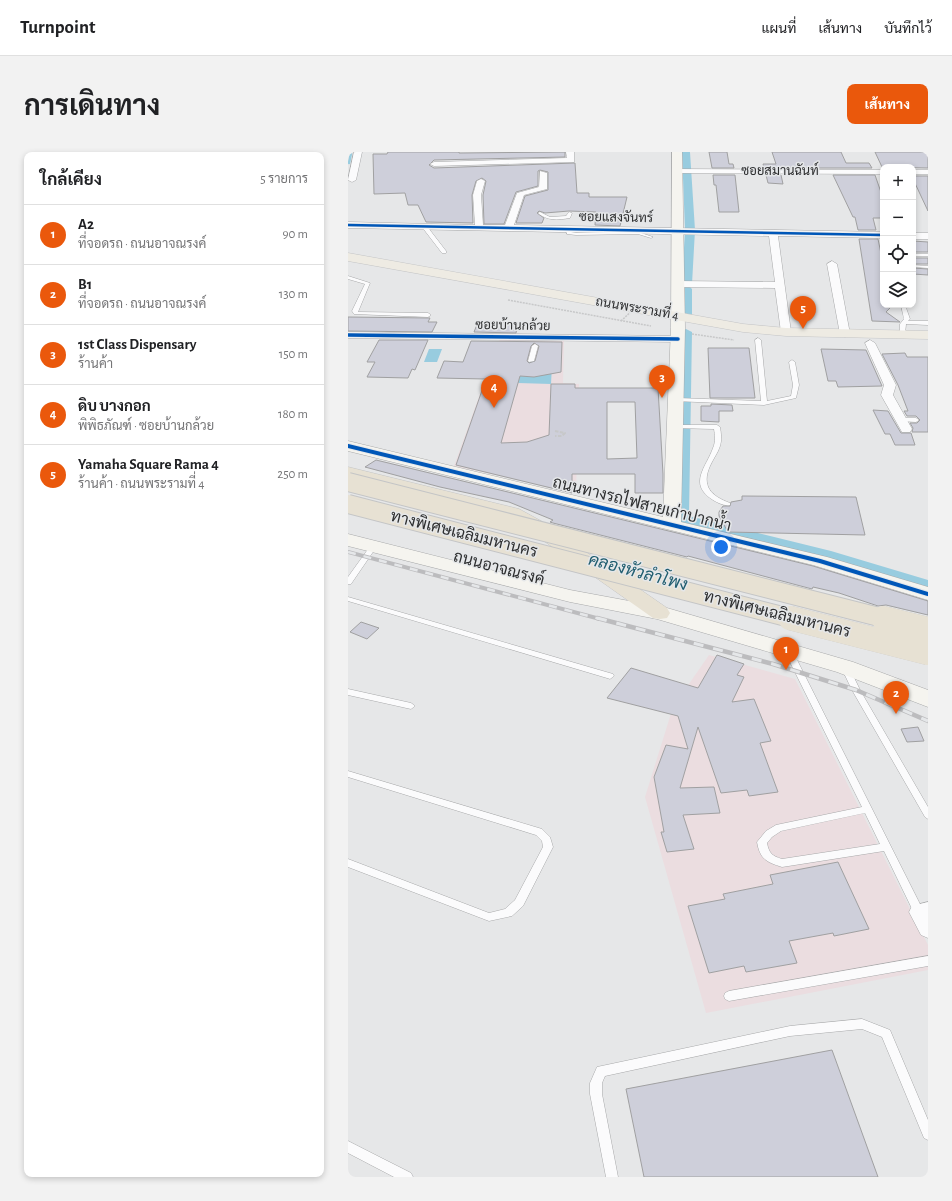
<!DOCTYPE html>
<html lang="th">
<head>
<meta charset="utf-8">
<style>
  body { margin:0; font-family:"Alegreya Sans",Sarabun,sans-serif; background:#f2f2f2; color:#202124 }
  .controls { position:absolute; right:12px; top:12px; display:grid; overflow:hidden; border-radius:8px; box-shadow:0 2px 6px #0003 }
  .controls button { width:36px; height:36px; display:grid; place-items:center; padding:0; border:0; border-bottom:1px solid #e0e0e0; background:#fff; color:#202124; font:20px sans-serif }
  .you { position:absolute; left:373px; top:395px; width:14px; height:14px; margin:-10px; border:3px solid #fff; border-radius:50%; background:#1a73e8; box-shadow:0 0 0 6px #1a73e833 }
  .badge { display:grid; place-items:center; width:26px; height:26px; border-radius:50%; background:#ea580c; color:#fff; font-size:13px; font-weight:700 }
  .pin { position:absolute; translate:-50% -33px; filter:drop-shadow(0 1px 2px #0008) }
  .pin::after { content:''; position:absolute; top:21px; width:14px; height:12px; background:inherit; clip-path:polygon(0 0,100% 0,50% 100%) }
  .list { margin:0; padding:0; list-style:none }
  h2 { display:flex; justify-content:space-between; align-items:center; height:52px; margin:0; padding:0 16px; font-size:17px }
  h2 small { font-size:13px; font-weight:400; color:#757577 }
  .list li { display:grid; grid-template-columns:26px 1fr auto; gap:12px; align-items:center; box-sizing:border-box; height:60px; padding:0 16px; border-top:1px solid #e0e0e0 }
  .list b { display:block; font-size:15px; white-space:nowrap }
  .list p { margin:0; font-size:13px; white-space:nowrap; color:#757577 }
  .list em { font-size:13px; font-style:normal; color:#757577 }
  .icon { flex:none; width:22px; height:22px; fill:none; stroke:currentColor; stroke-width:2; stroke-linecap:round; stroke-linejoin:round }
  .map { position:relative; flex:none; width:580px; height:1025px; overflow:hidden; border-radius:8px }
  header { display:flex; align-items:center; gap:24px; box-sizing:border-box; height:56px; padding:0 20px; background:#fff; border-bottom:1px solid #e0e0e0 }
  header strong { font-size:19px }
  nav { display:flex; gap:22px; margin-inline-start:auto; font-size:14px }
  .intro { display:flex; align-items:center; justify-content:space-between; box-sizing:border-box; height:96px; padding:0 24px }
  h1 { margin:0; font-size:28px }
  .button { padding:10px 18px; border-radius:8px; background:#ea580c; color:#fff; font-size:14px; font-weight:700 }
  main { display:flex; gap:24px; padding:0 24px }
  aside { flex:1; background:#fff; border-radius:8px; box-shadow:0 2px 6px #0003 }
  .map>svg:first-child { display:block }
  .commercial { fill:#ebdde0 }
  .water { fill:#98ccdf }
  .lines { fill:none; stroke-linecap:round; stroke-linejoin:round }
  .stream { stroke:#98ccdf; stroke-width:2.5 }
  .canal { fill:#98ccdf; fill-rule:evenodd }
  .building { fill:#cecfda; stroke:#a0a0a1; fill-rule:evenodd }
  .lane-casing { stroke:#a8a9aa; stroke-width:1 }
  .street-casing { stroke:#a8a9aa; stroke-width:1 }
  .secondary-casing { stroke:#a8a9aa; stroke-width:1 }
  .primary-casing { stroke:#c4c5c6; stroke-width:1 }
  .highway-casing { stroke:#c4c5c6; stroke-width:1 }
  .path-far1 { stroke:#c7c8c9; stroke-width:1.5; stroke-dasharray:2 1; stroke-linecap:butt }
  .path { stroke:#c7c8c9; stroke-width:2; stroke-dasharray:3.5 1.5; stroke-linecap:butt }
  .lane { fill:#fbfbfc; fill-rule:evenodd }
  .street { fill:#fbfbfc; fill-rule:evenodd }
  .secondary { fill:#f5f4ef; fill-rule:evenodd }
  .primary { fill:#eeebe3; fill-rule:evenodd }
  .highway { fill:#e7e1d3; fill-rule:evenodd }
  .rail-far1-casing { stroke:#bcbcbe; stroke-width:4 }
  .rail-casing { stroke:#bcbcbe; stroke-width:4.5 }
  .rail-far1 { stroke:#e5e7e9; stroke-width:2.5; stroke-dasharray:8; stroke-linecap:butt }
  .rail { stroke:#e5e7e9; stroke-width:3; stroke-dasharray:10; stroke-linecap:butt }
  .highway-bridge-far1-casing { stroke:#c4c5c6; stroke-width:20; stroke-linecap:butt }
  .highway-bridge-casing { stroke:#c4c5c6; stroke-width:24; stroke-linecap:butt }
  .path-bridge { stroke:#c7c8c9; stroke-width:1.5; stroke-dasharray:2 1; stroke-linecap:butt }
  .highway-bridge-far1 { stroke:#e7e1d3; stroke-width:18 }
  .highway-bridge { stroke:#e7e1d3; stroke-width:24 }
  .cycleway-far2-casing { stroke:#e5e7e9; stroke-width:4 }
  .cycleway-far1-casing { stroke:#e5e7e9; stroke-width:5 }
  .cycleway-casing { stroke:#e5e7e9; stroke-width:6 }
  .cycleway-far2 { stroke:#0057b8; stroke-width:2.5 }
  .cycleway-far1 { stroke:#0057b8; stroke-width:3.5 }
  .cycleway { stroke:#0057b8; stroke-width:4 }
  .labels { text-anchor:middle; dominant-baseline:central; stroke-width:3; stroke-linejoin:round; paint-order:stroke }
  .far-street-label { font-size:13px; fill:#2e2f30; stroke:#e5e7e9 }
  .street-label { font-size:16px; fill:#2e2f30; stroke:#e5e7e9 }
  .water-label { font-size:17px; font-style:italic; fill:#205d6f; stroke:#e5e7e9 }
</style>
</head>
<body>
<header>
<strong>Turnpoint</strong>
<nav><a>แผนที่</a><a>เส้นทาง</a><a>บันทึกไว้</a></nav>
</header>
<div class="intro"><h1>การเดินทาง</h1><a class="button">เส้นทาง</a></div>
<main>
<aside>
<h2>ใกล้เคียง<small>5 รายการ</small></h2>
<ul class="list">
<li><span class="badge">1</span><div><b>A2</b><p>ที่จอดรถ · ถนนอาจณรงค์</p></div><em>90 m</em></li>
<li><span class="badge">2</span><div><b>B1</b><p>ที่จอดรถ · ถนนอาจณรงค์</p></div><em>130 m</em></li>
<li><span class="badge">3</span><div><b>1st Class Dispensary</b><p>ร้านค้า</p></div><em>150 m</em></li>
<li><span class="badge">4</span><div><b>ดิบ บางกอก</b><p>พิพิธภัณฑ์ · ซอยบ้านกล้วย</p></div><em>180 m</em></li>
<li><span class="badge">5</span><div><b>Yamaha Square Rama 4</b><p>ร้านค้า · ถนนพระรามที่ 4</p></div><em>250 m</em></li>
</ul>
</aside>
<div class="map">
<svg width="580" height="1025" viewBox="0 0 580 1025">
  <rect width="100%" height="100%" fill="#e6e7e8"/>
  <path class="commercial" d="M152,186L216,187L215,231L231,232L228,340L106,314Z
    M361,503L447,527L580,793V818L358,861L297,645L325,555Z"/>
  <path class="water" d="M205,194L203,232L170,231L173,221C178,226 186,226 192,223L187,216L177,209H190Z
    M81,197H94L89,210H76Z"/>
  <g class="lines">
    <path class="stream" d="M1,11L3,1"/>
    <path class="canal" d="M334,0H342L347,78L344,132L341,134L344,137V163L339,166L334,163V137L337,134L334,132L337,78Z
      M338,177L344,180L341,364L483,399L580,428V438L473,405L334,372L327,366L332,180Z"/>
  </g>
  <path class="building" d="M40,0H111V1L217,0V5L86,8L81,13L86,16L227,11L229,41H241V45H279L272,74L247,73L248,60L221,59L197,61L191,59L189,61L196,66L194,71H168L177,44L200,38V20L192,18L190,19V34L168,40L156,72H136L135,43L138,29L134,26L128,29L124,43L125,71L78,70L70,53H60L57,41L26,42L25,2H39Z
    M361,0H379L381,12H385L386,16H364Z
    M424,0H493L498,11H521L524,16H416L415,12H428Z
    M527,0H580V16L534,15Z
    M365,23H387L391,60H371L368,33H366Z
    M418,23H433L435,32L420,31Z
    M485,23H527L535,46V66H525L528,78H510L507,65H505Z
    M565,24H580V59L565,27Z
    M511,87H530L535,111V153H545L538,160L552,170L524,169Z
    M565,89L580,90V100H565Z
    M565,106H580V112H565Z
    M565,116L580,117V123L565,122Z
    M0,165L82,166L80,170H89L84,180L0,179Z
    M130,170L170,171L168,181L126,180Z
    M31,188H80L67,218L64,217L60,226L19,225L27,210H19Z
    M123,189L214,190L213,220L186,225L172,224L153,291L179,290L201,283L203,232H227V236H310L315,322V341H287V322H224V341L108,313L138,227L89,226L96,209L115,210ZM186,191L191,194L187,209L181,211L179,209L183,194ZM259,250H287L289,306L259,307Z
    M360,196H401L407,246H362Z
    M473,197L518,198L534,234L490,235L488,229H480Z
    M557,201L559,205H580V280H564L565,276L562,271H569L572,268L568,264H559L556,259H560L550,233L534,202Z
    M363,252L384,253L385,259H371V270L353,269V254H363Z
    M525,258L540,259L553,281H563L567,293H547L542,282H537Z
    M28,308L465,414L580,449V463L538,453L530,454L491,441L465,435L464,437L340,404L339,405L205,371L202,370L205,368L161,350L92,335L17,315Z
    M394,344L508,345L517,383L380,380L371,364V360L375,354H382L383,350L394,348Z
    M13,470L31,476L19,487L2,480Z
    M369,503L396,512L389,523L396,525L384,550L406,547L423,589L412,591L430,640L401,644L399,638L373,641L350,575L332,636L366,635L372,661L335,663L346,697L319,700L313,680H316L306,625L318,593L340,597L330,564L259,546L283,516L350,536Z
    M570,575L576,589L559,590L553,577Z
    M490,710L521,777L486,784L485,781L441,789L449,811L398,820L396,814L361,821L340,754L377,747L375,742L425,732L422,723Z
    M484,898L530,1025H296L278,937Z"/>
  <g class="lines">
    <defs>
      <path id="lane" d="M192,60L202,65L218,64L221,60L224,61L222,66C210,68 199,69 190,61Z
        M74,73H78L98,99V101H94L74,75Z
        M217,75H221L223,80L228,81L290,80L305,85L303,86L290,82L228,83L219,82Z
        M565,102H580V104H565Z
        M565,113L580,114V116L565,115Z
        M0,124L22,131L10,160L80,161L83,163L80,165L6,162L4,159L17,132L0,127Z
        M553,153H557L562,167L560,169H580V173L558,172L557,182L552,183V172L556,167Z
        M410,186L413,188L419,249L443,244L445,233L441,210L444,208L447,210L451,233L448,246L416,253L327,249V247L329,246L413,249L407,188Z
        M187,192L190,194L186,209L181,210L180,209L184,194Z
        M553,266H568L571,268L568,270L551,269V267Z
        M328,273H369L372,275C373,281 374,288 372,294C370,301 365,307 362,314C353,334 363,344 382,351V353C376,354 370,351 365,348C339,332 359,314 365,296C368,289 367,283 366,277L326,276L325,275Z
        M25,392L29,394L3,432H0V425L23,393Z
        M0,445L265,522L266,524L262,527L259,526L0,449Z
        M440,495L444,498L576,760L575,763L571,764L567,763L536,699L434,715C418,710 412,707 409,690L418,679L428,673L514,655L436,498ZM517,661L532,692L434,707C424,704 421,701 419,691L424,685L433,679Z
        M497,512L501,515L512,538L580,655V667L577,665L504,538L493,515Z
        M0,537L63,551L67,554L63,557L0,543Z
        M0,619L194,677L202,685L205,695L175,754L164,764L141,769L0,715V707L141,761L157,757L167,748L195,695L194,689L188,683L0,625Z
        M580,804V814L381,849L377,847L376,844L377,841L381,839Z
        M514,867L542,878L580,968V988L576,986L534,885L514,877L442,884L257,924L254,931V942L270,1025H258L242,942V931L249,915L442,874Z
        M0,989L63,1021L65,1025H46L0,1001Z"/>
      <path id="street" d="M6,0H14L8,28L4,30L0,28Z
        M218,0H226V10L86,14L82,12L86,10L219,6Z
        M326,17L535,18V22L329,21H326Z
        M565,18H580V22H565Z
        M192,19L199,21V37L176,43L166,73L535,80V86L430,84L443,180L438,183L433,180L427,136L330,135L325,132L330,129L427,130L421,84L0,76V70L127,73L125,43L129,29L133,27L137,29L133,43L135,73H157L169,41L191,35Z
        M565,81H580V87H565Z
        M484,109L489,112L502,182L497,185L492,182L479,112Z
        M0,180L330,184L335,187L330,190L0,186Z
        M522,188L527,191L548,233L545,243L564,277L562,280H554L533,243L536,233L517,191Z
        M580,750V786L573,783L561,760L564,754Z"/>
      <path id="secondary" d="M324,0H334L337,176L333,370L479,405L580,435V448L465,413L0,299V289L315,365L323,176Z
        M0,382L222,438L319,456L505,510L580,538V555L489,520L309,467L222,450L0,394Z"/>
      <path id="primary" d="M0,101L395,172L438,176L580,179V187L438,184L395,180L0,109Z"/>
      <path id="highway" d="M0,315L171,357L193,369L319,456L322,461L319,466L312,467L305,466L179,377L157,365L0,325Z"/>
    </defs>
    <use href="#lane" class="lane-casing"/>
    <use href="#street" class="street-casing"/>
    <use href="#secondary" class="secondary-casing"/>
    <use href="#primary" class="primary-casing"/>
    <use href="#highway" class="highway-casing"/>
    <path class="path-far1" d="M160,148L303,174
      M344,182L386,188"/>
    <path class="path" d="M207,279L217,281L214,284H207"/>
    <use href="#lane" class="lane"/>
    <use href="#street" class="street"/>
    <use href="#secondary" class="secondary"/>
    <use href="#primary" class="primary"/>
    <use href="#highway" class="highway"/>
    <defs>
      <path id="rail-far1" d="M0,400L252,467"/>
      <path id="rail" d="M249,466L425,512L508,538L580,569"/>
    </defs>
    <use href="#rail-far1" class="rail-far1-casing"/>
    <use href="#rail" class="rail-casing"/>
    <use href="#rail-far1" class="rail-far1"/>
    <use href="#rail" class="rail"/>
    <defs>
      <path id="highway-bridge-far1" d="M0,330L539,467
        M0,352L446,467"/>
      <path id="highway-bridge" d="M442,466L580,501
        M535,466L580,477"/>
    </defs>
    <use href="#highway-bridge-far1" class="highway-bridge-far1-casing"/>
    <use href="#highway-bridge" class="highway-bridge-casing"/>
    <path class="path-bridge" d="M273,169L289,154"/>
    <use href="#highway-bridge-far1" class="highway-bridge-far1"/>
    <use href="#highway-bridge" class="highway-bridge"/>
    <defs>
      <path id="cycleway-far2" d="M0,73L535,83"/>
      <path id="cycleway-far1" d="M0,183L330,187"/>
      <path id="cycleway" d="M0,294L472,409L580,442"/>
    </defs>
    <use href="#cycleway-far2" class="cycleway-far2-casing"/>
    <use href="#cycleway-far1" class="cycleway-far1-casing"/>
    <use href="#cycleway" class="cycleway-casing"/>
    <use href="#cycleway-far2" class="cycleway-far2"/>
    <use href="#cycleway-far1" class="cycleway-far1"/>
    <use href="#cycleway" class="cycleway"/>
  </g>
  <g class="labels">
    <g class="far-street-label">
      <text x="432" y="19">ซอยสมานฉันท์</text>
      <text transform="translate(268 66) rotate(1)">ซอยแสงจันทร์</text>
      <text transform="translate(289 157) rotate(10)">ถนนพระรามที่ 4</text>
      <text transform="translate(165 174) rotate(1)">ซอยบ้านกล้วย</text>
    </g>
    <g class="street-label">
      <text transform="translate(294 352) rotate(14)">ถนนทางรถไฟสายเก่าปากน้ำ</text>
      <text transform="translate(116 382) rotate(14)">ทางพิเศษเฉลิมมหานคร</text>
      <text transform="translate(151 416) rotate(15)">ถนนอาจณรงค์</text>
      <text transform="translate(429 462) rotate(14)">ทางพิเศษเฉลิมมหานคร</text>
    </g>
    <g class="water-label">
      <text transform="translate(290 420) rotate(15)">คลองหัวลำโพง</text>
    </g>
  </g>
</svg>
<div class="controls">
<button>+</button>
<button>−</button>
<button><svg class="icon" aria-label="locate" viewBox="0 0 24 24"><circle cx="12" cy="12" r="6"/><path d="M12 2v4M12 18v4M2 12h4M18 12h4"/></svg></button>
<button><svg class="icon" aria-label="layers" viewBox="0 0 24 24"><path d="M12 4l9 5-9 5-9-5zM3 14l9 5 9-5"/></svg></button>
</div>
<div class="you"></div>
<div class="pin badge" style="left:438px;top:518px">1</div>
<div class="pin badge" style="left:548px;top:562px">2</div>
<div class="pin badge" style="left:314px;top:246px">3</div>
<div class="pin badge" style="left:146px;top:256px">4</div>
<div class="pin badge" style="left:455px;top:177px">5</div>
</div>
</main>
</body>
</html>
